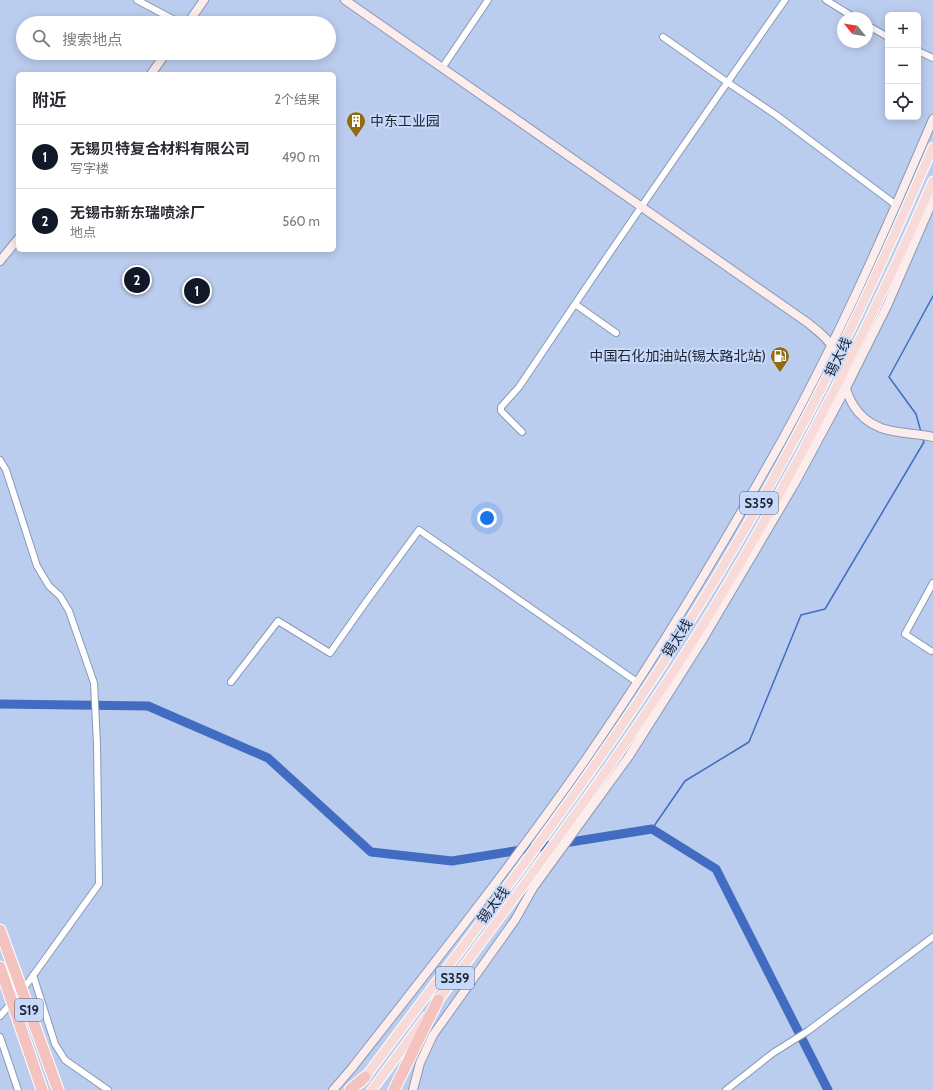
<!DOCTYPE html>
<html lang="zh">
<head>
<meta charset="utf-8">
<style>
  body { margin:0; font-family:Cabin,"Noto Sans SC",sans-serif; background:#f7f7f7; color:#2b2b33 }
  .controls { position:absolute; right:12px; top:12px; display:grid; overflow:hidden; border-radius:6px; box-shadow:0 2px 10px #0003 }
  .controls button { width:36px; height:36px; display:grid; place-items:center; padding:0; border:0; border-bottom:1px solid #e1e1e2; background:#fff; color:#2b2b33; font:20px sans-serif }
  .compass { position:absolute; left:837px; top:12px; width:36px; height:36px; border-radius:50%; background:#fff; box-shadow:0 2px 10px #0003; rotate:300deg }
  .you { position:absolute; left:487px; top:518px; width:14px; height:14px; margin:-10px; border:3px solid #fff; border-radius:50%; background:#1a73e8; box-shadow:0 0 0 6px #1a73e833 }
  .badge { display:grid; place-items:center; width:26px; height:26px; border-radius:50%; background:#111827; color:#fff; font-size:13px; font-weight:700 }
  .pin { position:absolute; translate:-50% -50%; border:2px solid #fff; box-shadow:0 1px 4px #0006 }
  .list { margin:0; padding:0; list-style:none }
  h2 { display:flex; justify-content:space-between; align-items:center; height:52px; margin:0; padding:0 16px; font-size:17px }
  h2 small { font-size:13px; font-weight:400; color:#7c7c81 }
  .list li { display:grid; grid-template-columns:26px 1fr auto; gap:12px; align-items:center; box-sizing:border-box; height:64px; padding:0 16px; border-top:1px solid #e1e1e2 }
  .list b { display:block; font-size:15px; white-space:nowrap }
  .list p { margin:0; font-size:13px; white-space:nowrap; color:#7c7c81 }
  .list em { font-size:13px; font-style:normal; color:#7c7c81 }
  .icon { flex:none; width:22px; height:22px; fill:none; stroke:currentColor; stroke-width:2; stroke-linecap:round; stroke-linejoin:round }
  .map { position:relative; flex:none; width:933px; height:1090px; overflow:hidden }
  .search { position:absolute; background:#fff; box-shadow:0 2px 10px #0003; left:16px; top:16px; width:320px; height:44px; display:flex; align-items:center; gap:10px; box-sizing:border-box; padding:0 14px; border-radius:22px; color:#7c7c81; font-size:15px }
  .panel { position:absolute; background:#fff; box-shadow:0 2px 10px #0003; left:16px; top:72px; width:320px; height:180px; border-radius:6px }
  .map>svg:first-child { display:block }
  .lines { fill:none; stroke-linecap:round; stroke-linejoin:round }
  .stream { stroke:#426cc2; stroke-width:1.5 }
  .river { stroke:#426cc2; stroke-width:9 }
  .street-casing { stroke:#8899b8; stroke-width:8 }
  .secondary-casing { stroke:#8899b8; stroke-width:10 }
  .primary-casing { stroke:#fff; stroke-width:11 }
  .highway-casing { stroke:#fff; stroke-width:13 }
  .street { stroke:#fff; stroke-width:6 }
  .secondary { stroke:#fcedec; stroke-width:8 }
  .primary { stroke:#f8dbd9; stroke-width:9 }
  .highway { stroke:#f4c3bf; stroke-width:11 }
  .labels { text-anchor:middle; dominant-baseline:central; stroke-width:4; stroke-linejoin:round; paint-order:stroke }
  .shield { fill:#c8dafb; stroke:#505a6d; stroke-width:1 }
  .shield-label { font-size:13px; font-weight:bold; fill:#1d2330 }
  .poi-label { font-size:14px; fill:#1d2330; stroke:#c8dafb; text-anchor:start }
  .street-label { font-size:14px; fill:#1d2330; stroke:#c8dafb }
</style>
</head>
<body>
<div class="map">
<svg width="933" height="1090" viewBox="0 0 933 1090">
  <rect width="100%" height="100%" fill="#bbcdee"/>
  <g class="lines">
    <path class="stream" d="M921,432L916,414L889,377L933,296
      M652,829L685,781L749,742L801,615L825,609L924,442L922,437"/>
    <path class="river" d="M0,704L148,706L268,758L371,852L452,861L652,829L716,869L828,1090"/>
    <defs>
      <path id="street" d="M137,0L180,23
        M826,0L855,18
        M867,25L888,37
        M663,37L727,82L776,115L896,205
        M918,51L933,58
        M442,68L488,0
        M575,304C644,202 714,101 785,0
        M522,432L501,411V407L519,387L575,304L616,333
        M0,460L6,470L37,566L49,586L60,596L69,611L94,683L97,744L99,884L27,984
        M931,651L905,634L933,583
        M231,682L278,621L330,653L366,602L419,530L637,682
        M33,975L55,1044L65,1060L108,1090
        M0,1016L7,1008
        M0,1037L18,1090
        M726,1090L773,1053L808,1031L933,937"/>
      <path id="secondary" d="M345,0L808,323C816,330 827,337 832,347C846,378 843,413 881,428C898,434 916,433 933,437
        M188,23L204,0
        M151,74L166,53
        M0,261L18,239
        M333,1090L352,1068C432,966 512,865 586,759C653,662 714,561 772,458C834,349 884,234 933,119
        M413,1090L420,1063L433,1035L515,920L533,888L629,756L703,639L795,483L845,390L887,306L933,200"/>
      <path id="primary" d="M435,1005C532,874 631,744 716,604C798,468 870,326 933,181
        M361,1083C439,978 519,874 594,766C662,669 726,566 783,461C839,359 887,254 933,147
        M372,1090L426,1017"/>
      <path id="highway" d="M0,930L58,1090
        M0,967L42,1090
        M350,1090L365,1077
        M394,1090L438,1000"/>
    </defs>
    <use href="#street" class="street-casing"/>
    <use href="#secondary" class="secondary-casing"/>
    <use href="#primary" class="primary-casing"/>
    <use href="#highway" class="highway-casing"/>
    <use href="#street" class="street"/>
    <use href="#secondary" class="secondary"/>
    <use href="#primary" class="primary"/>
    <use href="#highway" class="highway"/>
  </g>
  <defs>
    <symbol id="building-pin" viewBox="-11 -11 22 30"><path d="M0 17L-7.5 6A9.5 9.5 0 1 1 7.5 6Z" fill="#906b11" stroke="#c8dafb"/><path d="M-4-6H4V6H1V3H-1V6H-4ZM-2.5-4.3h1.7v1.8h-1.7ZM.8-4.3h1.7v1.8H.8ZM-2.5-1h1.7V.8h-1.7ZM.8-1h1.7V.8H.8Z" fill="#fff"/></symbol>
    <symbol id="fuel-pin" viewBox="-11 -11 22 30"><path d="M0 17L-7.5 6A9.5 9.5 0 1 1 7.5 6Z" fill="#906b11" stroke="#c8dafb"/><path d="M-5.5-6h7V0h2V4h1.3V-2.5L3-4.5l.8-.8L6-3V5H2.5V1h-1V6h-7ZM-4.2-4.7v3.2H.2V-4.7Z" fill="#fff"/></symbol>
  </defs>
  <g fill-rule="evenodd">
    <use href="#building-pin" x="345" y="110" width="22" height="30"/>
    <use href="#fuel-pin" x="769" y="345" width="22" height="30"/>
  </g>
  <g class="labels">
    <g class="shield">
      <rect x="740" y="492" width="38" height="22" rx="3"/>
      <rect x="436" y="967" width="38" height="22" rx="3"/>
      <rect x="15" y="999" width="28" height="22" rx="3"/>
    </g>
    <g class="shield-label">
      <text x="759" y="503">S359</text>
      <text x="455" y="978">S359</text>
      <text x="29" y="1010">S19</text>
    </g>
    <g class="poi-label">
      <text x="370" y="121">中东工业园</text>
      <text x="766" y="356" text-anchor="end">中国石化加油站(锡太路北站)</text>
    </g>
    <g class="street-label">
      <text transform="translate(838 357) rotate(-64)">锡太线</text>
      <text transform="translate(677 638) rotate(-57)">锡太线</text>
      <text transform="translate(493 905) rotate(-53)">锡太线</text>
    </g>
  </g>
</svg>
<div class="controls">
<button>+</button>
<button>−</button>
<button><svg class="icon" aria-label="locate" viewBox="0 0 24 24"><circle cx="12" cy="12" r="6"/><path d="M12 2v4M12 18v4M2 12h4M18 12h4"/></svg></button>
</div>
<svg class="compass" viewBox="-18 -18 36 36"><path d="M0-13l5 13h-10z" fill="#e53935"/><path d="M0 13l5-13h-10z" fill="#7c7c81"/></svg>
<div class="you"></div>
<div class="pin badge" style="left:197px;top:291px">1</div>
<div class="pin badge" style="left:137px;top:280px">2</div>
<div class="search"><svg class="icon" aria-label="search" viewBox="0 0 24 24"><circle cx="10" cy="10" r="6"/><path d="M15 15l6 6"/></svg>搜索地点</div>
<section class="panel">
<h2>附近<small>2个结果</small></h2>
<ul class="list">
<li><span class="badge">1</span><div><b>无锡贝特复合材料有限公司</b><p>写字楼</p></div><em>490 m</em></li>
<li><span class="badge">2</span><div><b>无锡市新东瑞喷涂厂</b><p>地点</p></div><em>560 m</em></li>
</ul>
</section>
</div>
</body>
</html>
